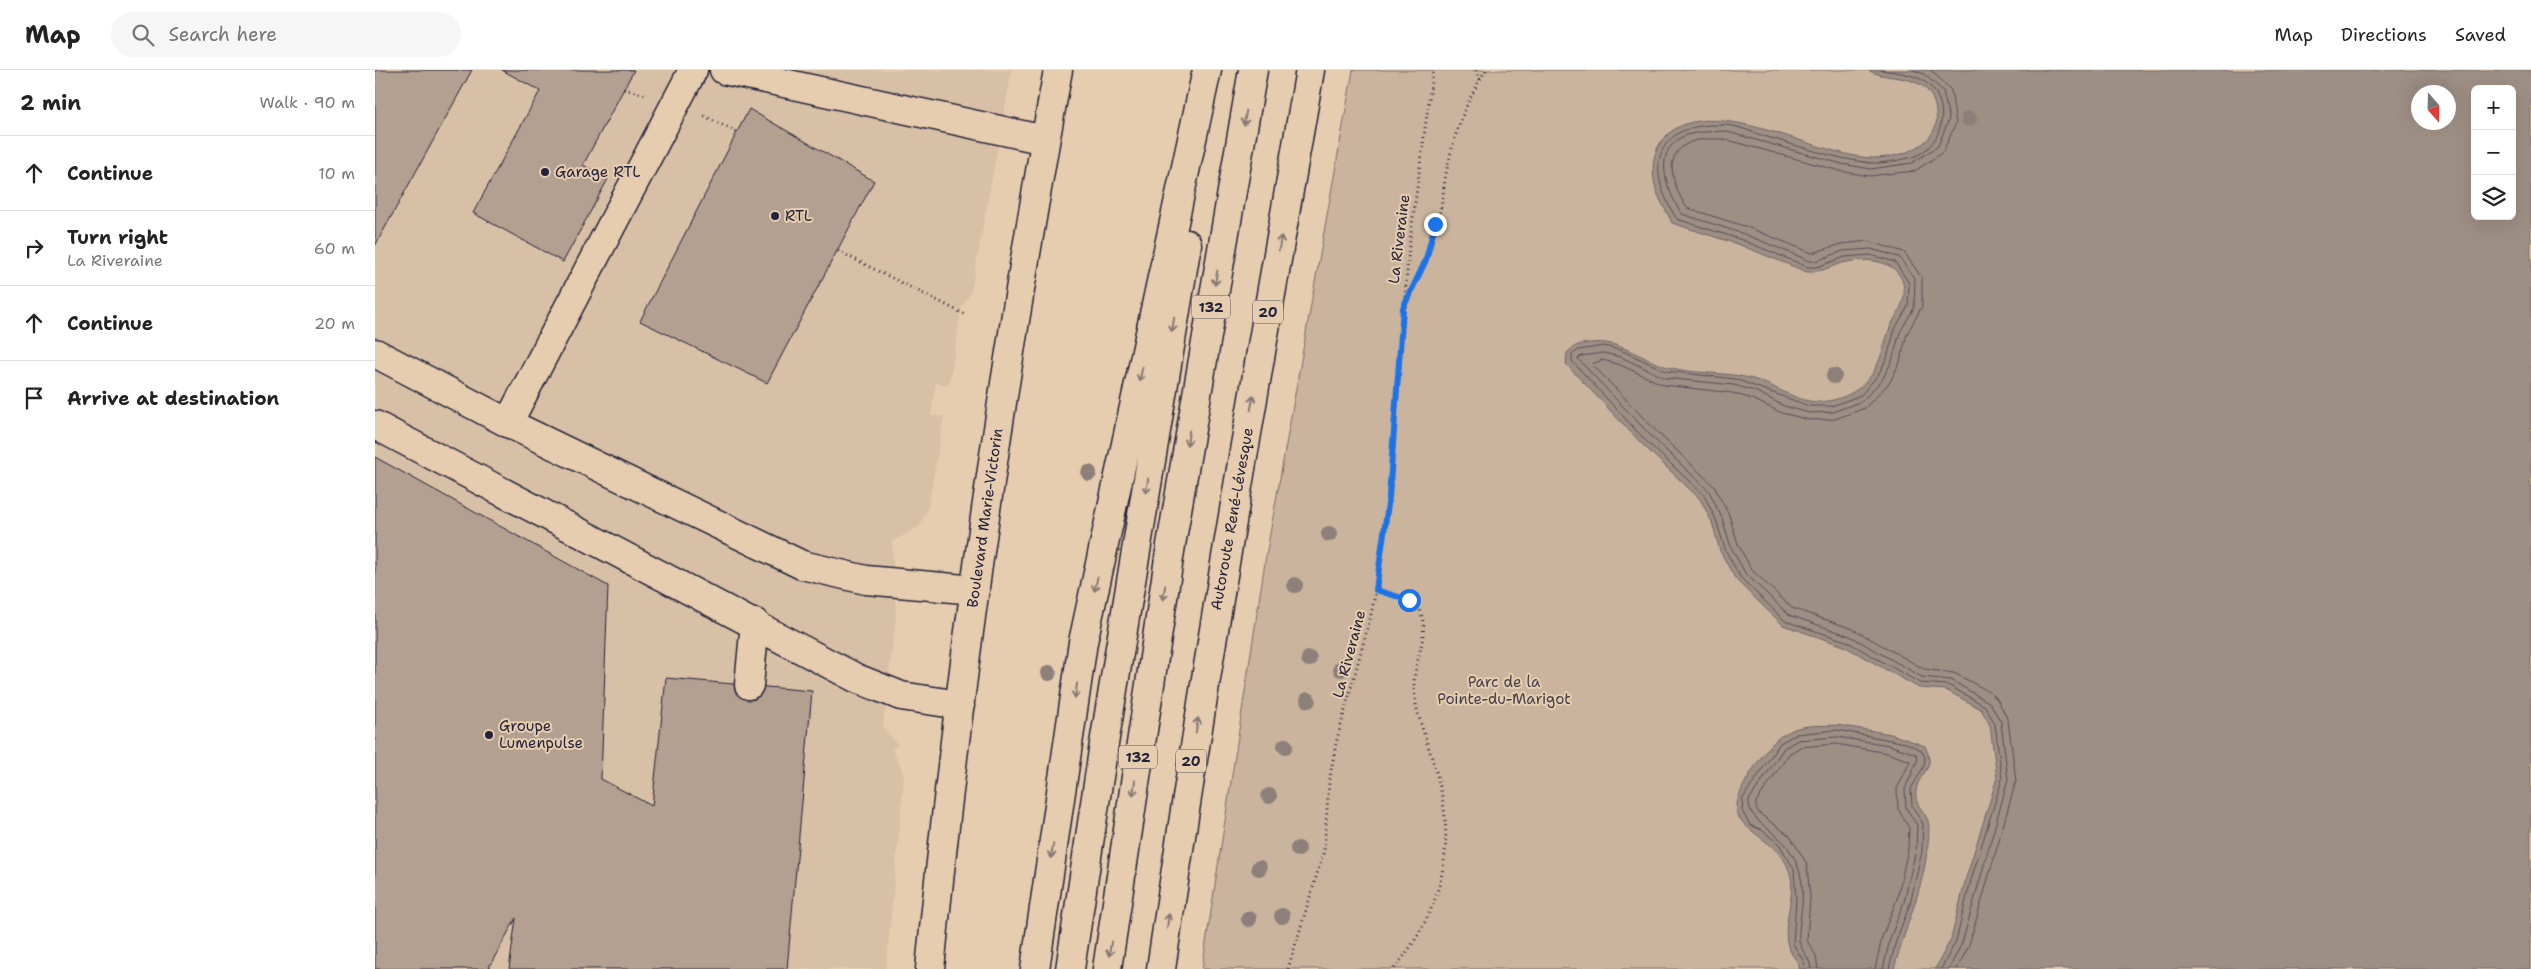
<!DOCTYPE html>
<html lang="en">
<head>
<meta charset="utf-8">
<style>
  body { margin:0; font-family:"Shantell Sans",sans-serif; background:#f6f6f6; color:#222 }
  .controls { position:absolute; right:15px; top:15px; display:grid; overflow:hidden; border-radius:8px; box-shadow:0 5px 20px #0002 }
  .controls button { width:45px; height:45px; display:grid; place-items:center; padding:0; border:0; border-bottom:1px solid #e0e0e0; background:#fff; color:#222; font:25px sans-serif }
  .compass { position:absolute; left:2036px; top:15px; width:45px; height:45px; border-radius:50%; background:#fff; box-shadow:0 5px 20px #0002; rotate:160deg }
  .stop { position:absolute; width:15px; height:15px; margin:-11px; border:4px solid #1a73e8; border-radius:50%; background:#fff }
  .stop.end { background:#1a73e8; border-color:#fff; box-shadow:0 1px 5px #0008 }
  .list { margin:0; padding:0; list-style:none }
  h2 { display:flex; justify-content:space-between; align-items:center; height:65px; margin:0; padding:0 20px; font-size:21px }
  h2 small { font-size:16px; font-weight:400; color:#767676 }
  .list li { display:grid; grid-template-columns:32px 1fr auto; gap:15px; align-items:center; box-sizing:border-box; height:75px; padding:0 20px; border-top:1px solid #e0e0e0 }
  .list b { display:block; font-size:19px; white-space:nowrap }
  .list p { margin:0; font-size:16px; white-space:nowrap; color:#767676 }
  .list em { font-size:16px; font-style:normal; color:#767676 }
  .icon { flex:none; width:28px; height:28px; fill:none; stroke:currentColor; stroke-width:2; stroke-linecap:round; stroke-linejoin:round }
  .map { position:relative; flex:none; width:2156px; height:899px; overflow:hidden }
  header { display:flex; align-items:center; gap:30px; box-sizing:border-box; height:70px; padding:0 25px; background:#fff; border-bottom:1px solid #e0e0e0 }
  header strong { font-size:24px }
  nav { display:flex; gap:28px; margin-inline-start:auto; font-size:18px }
  .search { width:350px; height:45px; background:#f6f6f6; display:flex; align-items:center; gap:12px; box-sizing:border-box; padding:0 18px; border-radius:28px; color:#767676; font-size:19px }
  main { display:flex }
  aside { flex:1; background:#fff }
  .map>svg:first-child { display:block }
  .built { fill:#d8c0a6 }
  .green { fill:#cab49e; stroke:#766b6c }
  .water { fill:#9e8f84; stroke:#6c6367; fill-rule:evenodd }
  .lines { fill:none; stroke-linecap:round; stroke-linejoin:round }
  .shore { stroke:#544e58; stroke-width:1 }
  .building { fill:#b4a091; stroke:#22223b }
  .minor-casing { stroke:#22223b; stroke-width:31 }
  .highway-casing { stroke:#22223b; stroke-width:31 }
  .path { stroke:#22223b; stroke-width:3; stroke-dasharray:1 4; stroke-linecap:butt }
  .minor { stroke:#e7cdaf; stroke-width:28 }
  .highway { stroke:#e7cdaf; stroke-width:28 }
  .tree { fill:#8d7f7a }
  .oneway { stroke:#847875 }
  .route { stroke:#1a73e8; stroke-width:6 }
  .poi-dot { fill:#22223b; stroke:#e7cdaf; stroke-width:2 }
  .labels { text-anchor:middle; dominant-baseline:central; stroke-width:4; stroke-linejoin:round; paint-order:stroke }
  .shield { fill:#e7cdaf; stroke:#5d555e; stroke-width:1 }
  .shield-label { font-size:14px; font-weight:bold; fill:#22223b }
  .poi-label { font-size:15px; fill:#22223b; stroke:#e7cdaf; text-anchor:start }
  .street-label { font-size:15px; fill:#22223b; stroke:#e7cdaf }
  .park-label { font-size:15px; fill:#443f4f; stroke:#e7cdaf }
</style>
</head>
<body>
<header>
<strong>Map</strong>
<div class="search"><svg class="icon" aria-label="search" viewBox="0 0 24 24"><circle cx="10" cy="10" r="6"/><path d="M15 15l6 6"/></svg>Search here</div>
<nav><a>Map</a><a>Directions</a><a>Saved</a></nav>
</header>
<main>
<aside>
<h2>2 min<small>Walk · 90 m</small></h2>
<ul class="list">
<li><svg class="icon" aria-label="ahead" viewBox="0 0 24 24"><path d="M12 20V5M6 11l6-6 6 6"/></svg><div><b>Continue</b></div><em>10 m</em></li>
<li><svg class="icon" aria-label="right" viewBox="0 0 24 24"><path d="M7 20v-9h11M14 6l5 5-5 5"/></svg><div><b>Turn right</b><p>La Riveraine</p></div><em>60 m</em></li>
<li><svg class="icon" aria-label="ahead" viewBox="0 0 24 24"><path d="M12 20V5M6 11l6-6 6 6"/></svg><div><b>Continue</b></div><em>20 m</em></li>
<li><svg class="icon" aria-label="arrive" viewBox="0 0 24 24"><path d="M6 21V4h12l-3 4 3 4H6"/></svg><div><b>Arrive at destination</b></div></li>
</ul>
</aside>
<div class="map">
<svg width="2156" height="899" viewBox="0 0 2156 899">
  <rect width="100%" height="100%" fill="#e7cdaf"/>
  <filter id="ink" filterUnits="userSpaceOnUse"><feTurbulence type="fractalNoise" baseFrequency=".02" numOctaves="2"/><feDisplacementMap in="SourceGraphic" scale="10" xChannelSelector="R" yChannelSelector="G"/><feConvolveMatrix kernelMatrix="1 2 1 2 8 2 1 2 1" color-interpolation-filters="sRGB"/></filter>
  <g filter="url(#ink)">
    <path class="built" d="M0,0H637L596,222L587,237L574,315L561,313L556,345L569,347L553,438L544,457L517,472L521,545L508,657L523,675L517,679L528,701L529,710L511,899H0Z"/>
    <path class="green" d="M978,0H1694L1652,899H827L890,492Z"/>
    <path class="water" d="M1493,0H2156V899H1560L1576,869L1591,808L1622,708L1615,655L1606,639L1571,620L1544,618L1469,576L1408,555L1361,510L1345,481L1337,452L1325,429L1268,375L1191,294L1192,283C1200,275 1204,274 1215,273C1245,269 1265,289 1293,297C1321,305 1350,301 1378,309C1398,315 1414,327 1434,331C1446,333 1457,331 1468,327C1498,315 1505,292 1513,263C1517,249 1528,240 1529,225C1531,192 1498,187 1472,192C1457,195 1447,203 1432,202L1365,175L1297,153C1292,141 1282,127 1280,115C1276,97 1278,79 1291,66C1337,21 1442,87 1498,88C1526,88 1567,75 1561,41C1559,29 1555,20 1544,14C1528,5 1508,9 1493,0ZM2100,19H2137V146H2100ZM2044,22H2074V52H2044Z
      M1462,655L1516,664L1550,676C1562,701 1544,700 1541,721C1539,736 1549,739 1553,751C1555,759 1553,774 1552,782C1547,822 1529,860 1519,899H1425C1423,890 1415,884 1413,876C1406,852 1423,824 1414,800C1404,772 1366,761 1362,742C1358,724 1388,682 1401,670C1405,666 1412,663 1417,660C1430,654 1449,656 1462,655Z"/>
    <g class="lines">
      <path class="shore" d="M1505,0C1518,2 1534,3 1545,9C1580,27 1570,80 1534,88C1523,90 1507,94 1496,93C1460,89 1424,76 1389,66C1376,62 1362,55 1349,55C1280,52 1268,97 1302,149L1367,170L1433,197H1442L1470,187L1495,185L1520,192L1534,213L1533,236L1520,259L1512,288L1503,305L1486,325L1457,336H1434L1360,309L1291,301L1248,281L1229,276L1203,280L1197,285V291L1271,371L1329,425L1341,450L1350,479L1365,507L1410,551L1471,571L1545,613L1573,615L1610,636L1620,654L1627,709L1596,810L1581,871L1566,899
        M1538,0L1549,4L1568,21L1574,49L1563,76L1537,93L1496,99L1467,94L1349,61C1336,62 1319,61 1307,67C1276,83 1293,123 1307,144L1369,164L1435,191H1441L1468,181L1496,179L1524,187L1540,209L1539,238L1525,262L1517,291L1507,310L1487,331L1458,342L1434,343L1409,336L1380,321L1359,315L1290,308L1246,287L1228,283L1206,286L1203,289L1276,366L1334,421L1347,448L1356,477L1370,503L1414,545L1475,566L1547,607L1576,610L1615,633L1626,652L1633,710L1587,873L1574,899
        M1556,0L1576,20L1581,53L1568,82L1540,101L1494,106L1465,101L1349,69C1337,69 1320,68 1310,75C1286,89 1301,121 1312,138L1372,157L1437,183L1467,174L1493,171L1529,182L1547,208V236L1532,264L1525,292L1515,312L1490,338L1460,349L1435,350L1407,343L1377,329L1357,323L1289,315L1243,294L1227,290L1217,294L1281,361L1339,416L1354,445L1363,474L1376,499L1417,538L1478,559L1549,599L1579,603L1615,622L1622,629L1633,650L1641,711L1594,875L1582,899
        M1430,899L1428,890L1418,874L1421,829L1419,799L1404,774L1387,760L1375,755L1367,741L1368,728L1405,673L1421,664L1462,660L1531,673L1546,680L1550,687L1549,696L1536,719L1537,736L1548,754L1547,781L1535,834L1521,871L1514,899
        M1436,899C1435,887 1426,881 1424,871C1423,862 1425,853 1426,844C1429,820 1428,801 1415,781C1403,760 1373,753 1374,730L1409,678L1423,670L1462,667L1514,675L1541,684L1543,689L1530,719L1531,738L1542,755L1541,780L1529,832L1515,869L1508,899
        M1443,899L1441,886L1432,870L1435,828L1432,794L1415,766L1385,744L1381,738V732L1414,684L1425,677L1461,674L1512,683L1535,691L1522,719L1523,739L1534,758L1533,779L1522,829L1507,867L1500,899"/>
    </g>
    <path class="building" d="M0,0H97L0,176Z
      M127,0H259L208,95L233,109L188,192L98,143L165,21Z
      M374,39L499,111L392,313L265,251Z
      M0,387L233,516L226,709L277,736L291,608L437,621L412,899H134L141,848L113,899H0Z"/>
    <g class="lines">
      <defs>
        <path id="minor" d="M349,0L670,70
          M0,283L133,353L427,495L491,510L600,520
          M133,353L318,0
          M0,355L481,608L526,626L585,635
          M374,615L380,553
          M555,899C584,598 629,298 683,0"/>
        <path id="highway" d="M660,899L708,572L832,0
          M695,899L729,674L812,174
          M732,899L796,475L878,0
          M786,899C830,598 883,299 935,0"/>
      </defs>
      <use href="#minor" class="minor-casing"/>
      <use href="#highway" class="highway-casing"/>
      <path class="path" d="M1101,0L1105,10
        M249,19L271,25
        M329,46L362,62
        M463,181L589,244
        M1029,236C1044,204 1058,172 1066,136C1069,124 1069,111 1072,99C1079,65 1092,28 1111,0
        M1001,520L1040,533C1059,557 1040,586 1039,613C1039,642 1052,670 1060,698C1083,773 1069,838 1019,899
        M913,899L949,781L954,712L961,673L995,549L1001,520L1014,427L1034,177L1058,0"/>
      <use href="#minor" class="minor"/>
      <use href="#highway" class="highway"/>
    </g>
    <g class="tree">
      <circle cx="1594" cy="49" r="8"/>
      <circle cx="1459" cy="306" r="8"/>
      <circle cx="714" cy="403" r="8"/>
      <circle cx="954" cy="464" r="8"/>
      <circle cx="920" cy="515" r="8"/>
      <circle cx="934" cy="589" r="8"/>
      <circle cx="966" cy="599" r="8"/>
      <circle cx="674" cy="603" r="8"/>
      <circle cx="933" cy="630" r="8"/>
      <circle cx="910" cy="676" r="8"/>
      <circle cx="894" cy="726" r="8"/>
      <circle cx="923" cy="779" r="8"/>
      <circle cx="884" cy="798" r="8"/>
      <circle cx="907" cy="846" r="8"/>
      <circle cx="874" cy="849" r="8"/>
    </g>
    <defs><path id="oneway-shaft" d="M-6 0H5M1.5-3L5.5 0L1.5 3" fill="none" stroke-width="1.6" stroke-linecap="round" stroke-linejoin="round" transform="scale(1.25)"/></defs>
    <g class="oneway">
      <use href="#oneway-shaft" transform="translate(870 48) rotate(100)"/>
      <use href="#oneway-shaft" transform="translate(905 173) rotate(-80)"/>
      <use href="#oneway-shaft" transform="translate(841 208) rotate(100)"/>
      <use href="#oneway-shaft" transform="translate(798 255) rotate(99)"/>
      <use href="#oneway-shaft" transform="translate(766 304) rotate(102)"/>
      <use href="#oneway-shaft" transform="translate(877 333) rotate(-80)"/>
      <use href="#oneway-shaft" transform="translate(813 368) rotate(99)"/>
      <use href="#oneway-shaft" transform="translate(772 416) rotate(99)"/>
      <use href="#oneway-shaft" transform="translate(721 514) rotate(102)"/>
      <use href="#oneway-shaft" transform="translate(789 523) rotate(99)"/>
      <use href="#oneway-shaft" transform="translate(701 621) rotate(98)"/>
      <use href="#oneway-shaft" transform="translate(822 655) rotate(-81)"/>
      <use href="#oneway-shaft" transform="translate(759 718) rotate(98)"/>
      <use href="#oneway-shaft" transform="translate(677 781) rotate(99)"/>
      <use href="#oneway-shaft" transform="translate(793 851) rotate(-82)"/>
      <use href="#oneway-shaft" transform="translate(735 879) rotate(98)"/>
    </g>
  </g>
  <g class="lines" filter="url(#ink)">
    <path class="route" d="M1034,530L1001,520L1014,427L1028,238L1051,190L1060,154"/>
  </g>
  <g class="poi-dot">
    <circle cx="170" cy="102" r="5"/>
    <circle cx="400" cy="146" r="5"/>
    <circle cx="114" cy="665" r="5"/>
  </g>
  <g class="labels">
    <g class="shield">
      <rect x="817" y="225.5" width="38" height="23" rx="4"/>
      <rect x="878" y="230.5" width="30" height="23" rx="4"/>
      <rect x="744" y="675.5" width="38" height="23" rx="4"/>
      <rect x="801" y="679.5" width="30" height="23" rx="4"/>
    </g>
    <g class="shield-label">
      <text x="836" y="237">132</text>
      <text x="893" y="242">20</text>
      <text x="763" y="687">132</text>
      <text x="816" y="691">20</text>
    </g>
    <g class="poi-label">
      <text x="180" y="102">Garage RTL</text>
      <text x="410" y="146">RTL</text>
      <text x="124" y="656">Groupe<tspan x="124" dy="17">Lumenpulse</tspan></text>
    </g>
    <g class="street-label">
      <text transform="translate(1024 169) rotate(-83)">La Riveraine</text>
      <text transform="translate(610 448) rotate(-82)">Boulevard Marie-Victorin</text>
      <text transform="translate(857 449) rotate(-80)">Autoroute René-Lévesque</text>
      <text transform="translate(974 584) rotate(-75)">La Riveraine</text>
    </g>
    <g class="park-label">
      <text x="1129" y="612">Parc de la<tspan x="1129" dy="17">Pointe-du-Marigot</tspan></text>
    </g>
  </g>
</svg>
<div class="controls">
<button>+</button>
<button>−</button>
<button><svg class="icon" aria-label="layers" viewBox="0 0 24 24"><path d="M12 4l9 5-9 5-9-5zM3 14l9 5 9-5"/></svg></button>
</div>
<svg class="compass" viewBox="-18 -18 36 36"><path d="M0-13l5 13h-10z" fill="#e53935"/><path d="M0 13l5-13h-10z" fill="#767676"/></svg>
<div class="stop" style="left:1034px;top:530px"></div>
<div class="stop end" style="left:1060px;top:154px"></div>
</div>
</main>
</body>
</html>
